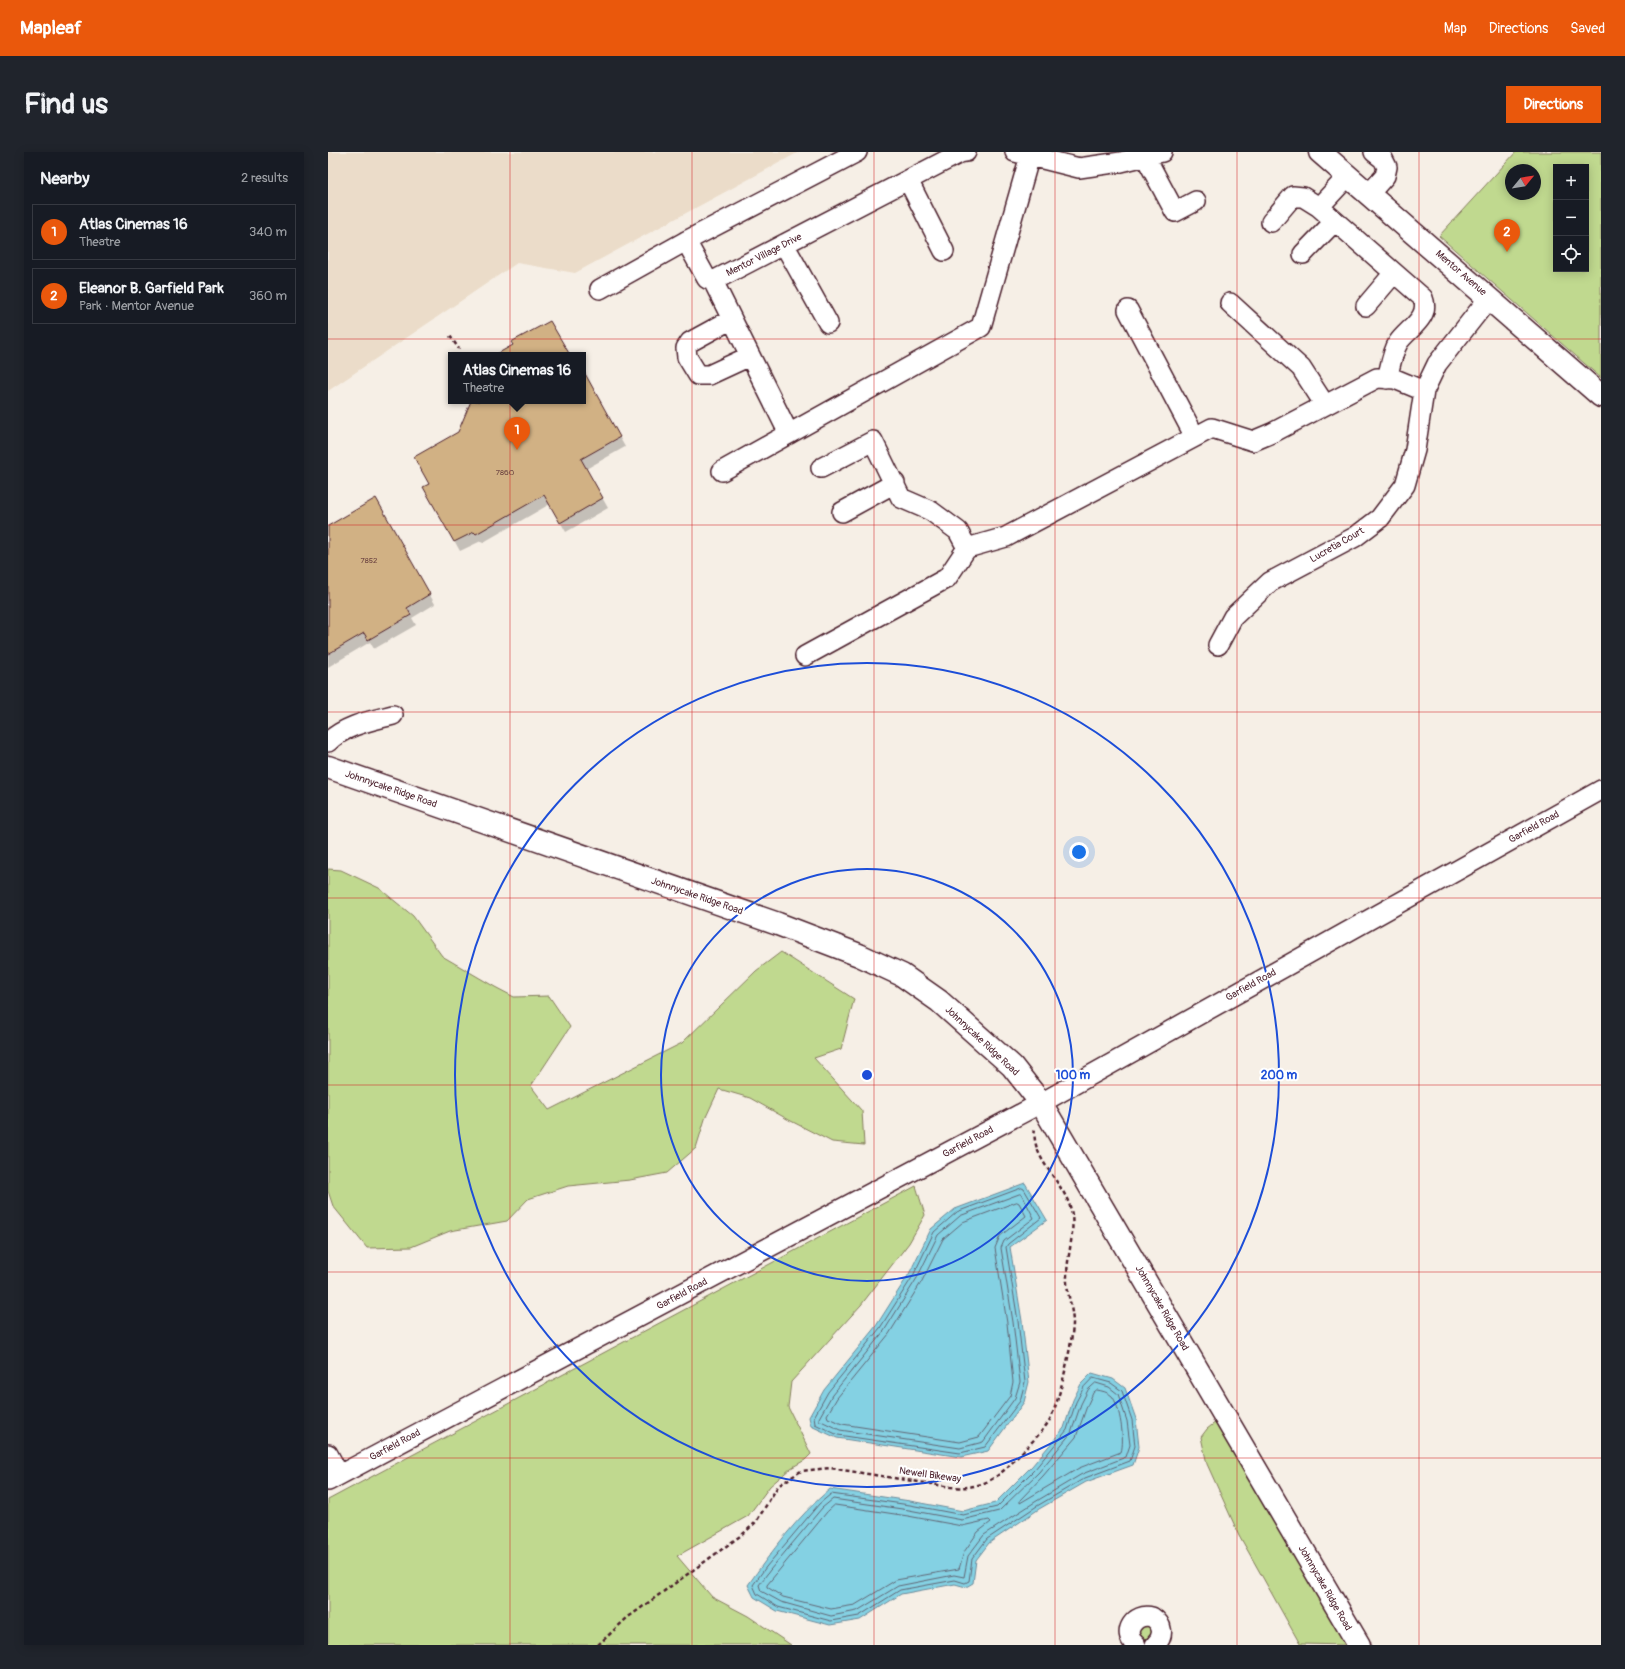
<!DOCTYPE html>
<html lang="en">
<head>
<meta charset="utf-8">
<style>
  body { margin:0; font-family:Pangolin,sans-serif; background:#20242c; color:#f1f3f6 }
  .controls { position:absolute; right:12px; top:12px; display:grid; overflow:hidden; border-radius:0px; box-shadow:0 2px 10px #0003 }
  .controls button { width:36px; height:36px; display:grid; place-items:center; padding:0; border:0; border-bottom:1px solid #363941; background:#171b24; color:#f1f3f6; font:20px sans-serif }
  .compass { position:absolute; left:1177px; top:12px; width:36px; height:36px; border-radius:50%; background:#171b24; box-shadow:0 2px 10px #0003; rotate:60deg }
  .you { position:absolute; left:751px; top:700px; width:14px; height:14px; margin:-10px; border:3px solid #fff; border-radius:50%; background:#1a73e8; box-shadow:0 0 0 6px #1a73e833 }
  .badge { display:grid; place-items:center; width:26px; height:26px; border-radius:50%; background:#ea580c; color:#fff; font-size:13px; font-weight:700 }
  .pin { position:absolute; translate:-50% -33px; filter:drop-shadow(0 1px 2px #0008) }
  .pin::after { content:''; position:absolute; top:21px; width:14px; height:12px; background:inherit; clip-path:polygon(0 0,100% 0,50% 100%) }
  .popup { position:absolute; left:120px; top:200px; width:138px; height:52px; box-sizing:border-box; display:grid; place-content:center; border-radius:0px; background:#171b24; filter:drop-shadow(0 1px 3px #0005); font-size:13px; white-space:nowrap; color:#9ea1a6 }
  .popup b { font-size:15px; color:#f1f3f6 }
  .popup::after { content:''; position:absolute; left:50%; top:100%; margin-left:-8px; border:8px solid transparent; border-top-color:#171b24 }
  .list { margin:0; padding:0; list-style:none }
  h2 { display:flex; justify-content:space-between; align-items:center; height:52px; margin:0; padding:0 16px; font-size:17px }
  h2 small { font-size:13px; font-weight:400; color:#9ea1a6 }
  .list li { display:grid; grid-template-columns:26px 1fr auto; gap:12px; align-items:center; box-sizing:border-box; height:56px; margin:0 8px 8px; padding:0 8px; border:1px solid #363941; border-radius:0px }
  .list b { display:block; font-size:15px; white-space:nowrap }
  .list p { margin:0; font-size:13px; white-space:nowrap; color:#9ea1a6 }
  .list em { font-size:13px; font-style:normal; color:#9ea1a6 }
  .icon { flex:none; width:22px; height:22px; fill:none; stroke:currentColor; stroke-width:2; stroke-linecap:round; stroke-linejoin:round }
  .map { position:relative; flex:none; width:1273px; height:1493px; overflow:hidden; border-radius:0px }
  header { display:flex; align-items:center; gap:24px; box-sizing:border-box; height:56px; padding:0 20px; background:#ea580c; color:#fff }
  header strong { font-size:19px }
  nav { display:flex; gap:22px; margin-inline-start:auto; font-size:14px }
  .intro { display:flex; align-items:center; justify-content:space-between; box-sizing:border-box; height:96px; padding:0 24px }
  h1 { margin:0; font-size:28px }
  .button { padding:10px 18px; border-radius:0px; background:#ea580c; color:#fff; font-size:14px; font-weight:700 }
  main { display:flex; gap:24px; padding:0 24px }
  aside { flex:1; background:#171b24; border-radius:0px; box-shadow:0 2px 10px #0003 }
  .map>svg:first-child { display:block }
  .built { fill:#ebdcc9 }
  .green { fill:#c0d98f; stroke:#857c5d; fill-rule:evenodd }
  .water { fill:#84d1e3; stroke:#6d8a99 }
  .shadow { fill:#0003 }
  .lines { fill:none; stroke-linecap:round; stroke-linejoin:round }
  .shore { stroke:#616675; stroke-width:1 }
  .building { fill:#d1b184; stroke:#4a1f2b }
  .minor-casing { stroke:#4a1f2b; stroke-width:22 }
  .major-casing { stroke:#4a1f2b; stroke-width:25 }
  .path { stroke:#4a1f2b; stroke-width:2.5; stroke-dasharray:4 3; stroke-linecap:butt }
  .minor { stroke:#fff; stroke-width:19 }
  .major { stroke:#fff; stroke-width:22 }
  .grid { fill:none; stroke:#d62828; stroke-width:1; stroke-opacity:0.55 }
  .ring { fill:none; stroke:#1d4ed8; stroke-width:2 }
  .labels { text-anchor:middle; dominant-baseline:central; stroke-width:4; stroke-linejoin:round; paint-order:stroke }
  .number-label { font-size:8px; fill:#6c4441 }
  .street-label { font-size:10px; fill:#4a1f2b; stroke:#fff }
  .centre { fill:#1d4ed8; stroke:#fff; stroke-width:2 }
  .ring-label { font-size:12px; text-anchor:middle; font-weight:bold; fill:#1d4ed8; stroke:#fff; stroke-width:4; stroke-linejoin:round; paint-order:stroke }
</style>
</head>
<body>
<header>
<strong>Mapleaf</strong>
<nav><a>Map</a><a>Directions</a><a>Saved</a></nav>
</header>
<div class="intro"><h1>Find us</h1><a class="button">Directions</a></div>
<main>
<aside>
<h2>Nearby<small>2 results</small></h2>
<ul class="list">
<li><span class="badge">1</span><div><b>Atlas Cinemas 16</b><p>Theatre</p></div><em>340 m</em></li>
<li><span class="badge">2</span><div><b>Eleanor B. Garfield Park</b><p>Park · Mentor Avenue</p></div><em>360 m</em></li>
</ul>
</aside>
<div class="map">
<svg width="1273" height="1493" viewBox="0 0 1273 1493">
  <rect width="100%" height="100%" fill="#f6efe6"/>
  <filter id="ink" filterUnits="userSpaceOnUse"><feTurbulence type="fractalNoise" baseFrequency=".025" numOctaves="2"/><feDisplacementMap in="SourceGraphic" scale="8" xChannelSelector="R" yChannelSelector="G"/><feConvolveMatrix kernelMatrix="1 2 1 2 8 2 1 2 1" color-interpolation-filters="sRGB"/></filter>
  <g filter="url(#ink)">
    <path class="built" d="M0,0H471L247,121L189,111L0,239Z"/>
    <path class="green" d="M1188,0H1273V226L1111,84ZM1228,15H1258V117H1228ZM1183,18H1207V42H1183Z
      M0,717L13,718L51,736L85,764L114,804L167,835L186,845L221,844L242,875L203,934L221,958L354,891L428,819L453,800L526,847L513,897L486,906L534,959L536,993L504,990L461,968L422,946L391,937L377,967L368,996L339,1021L302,1028L240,1034L200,1047L179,1069L122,1079L83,1095L39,1096L5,1054L0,1039Z
      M588,1034L597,1063L581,1091L533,1153L463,1230L460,1255L483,1302L477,1308L463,1316L442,1334L420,1364L349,1404L384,1445L420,1464L463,1493H0V1348Z
      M893,1266L1023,1493L972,1492L911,1383L879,1312L873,1285L879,1277Z
      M816,1471L827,1479L819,1489L811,1486L809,1476Z"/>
    <path class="water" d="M697,1031L719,1068L682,1095L694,1169L701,1230L696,1250L660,1299L633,1305L509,1286L483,1274L481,1265L496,1238L548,1174L581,1122L603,1077L627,1057Z
      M764,1221L785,1227L797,1236L808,1267L811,1295L805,1313L758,1330L711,1357L661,1391L648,1408L645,1431L638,1435L627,1432L573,1442L532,1468L502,1473L449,1459L426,1445L420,1433C443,1400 470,1364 502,1337L582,1349L635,1359L667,1351L704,1314L736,1276L745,1248L753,1232Z"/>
    <path class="shadow" d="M255,229H260L297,295L258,317L280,356L238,380L222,352L154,391L153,389L132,399L97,336L103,333L131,281L134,271L145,249H255Z
      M48,348L107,452L84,466L88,473L46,497L42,490L0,515V376Z"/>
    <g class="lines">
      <path class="shore" d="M694,1036L696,1037L713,1066L680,1092L678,1095L690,1169L697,1230L692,1249L657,1295L632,1301L510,1283L487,1272L486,1265L500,1240L552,1176L585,1124L606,1080L629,1060Z
        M692,1042L694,1043L706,1066L676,1089L673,1096L685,1170L692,1230L687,1246L655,1290L632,1296L512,1278L491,1268V1266L504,1243L556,1179L589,1126L610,1083L632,1064Z
        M689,1050L691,1051L698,1064L672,1084L667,1096L679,1171L685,1230L682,1244L651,1285L632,1290L514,1272L500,1266L499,1263L509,1246L561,1182L594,1129L615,1087L635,1070Z
        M765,1226L783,1231L794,1239L804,1268L807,1294L802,1309L757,1326L709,1354L659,1387L644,1407L641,1429L637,1431L627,1428L572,1438L531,1464L503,1469L450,1455L429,1442L425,1433L438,1415L491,1352L503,1342L582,1353L635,1363L669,1355L707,1317L739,1278L748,1250L756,1235Z
        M768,1231L781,1235L790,1242L799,1269L802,1293L798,1305L754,1322L707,1350L656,1383L640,1404L636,1425L626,1423L570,1434L529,1459L503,1464L453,1450L433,1439L431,1433L442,1418L494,1356L505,1347L581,1358L634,1368L671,1359L711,1320L743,1281L753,1252L760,1238Z
        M769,1238C774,1239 780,1240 784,1244C792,1254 797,1289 793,1300L751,1316L692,1351V1348L715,1324L748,1285L759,1254L765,1241Z
        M507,1353L580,1364L634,1374L661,1368L663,1370L650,1380L636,1400L631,1417L568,1428L527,1453L503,1457L455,1445L439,1435V1433L499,1360Z"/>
    </g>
    <path class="building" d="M222,169L242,203H167L185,193L183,190Z
      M255,218L292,285L253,307L275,346L232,371L216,343L148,382L146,380L126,390L95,335L101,332L86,305L130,280L143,249H255Z
      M48,346L102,442L79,456L83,463L40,488L36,481L0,502V374Z"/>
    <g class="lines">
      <defs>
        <path id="minor" d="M687,0L751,16L793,10L834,0
          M817,4L847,60L868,49
          M1020,24L991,55L1095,146C1103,166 1079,177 1070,191C1064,201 1062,216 1059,227
          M580,28L616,99
          M1041,42L1057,24L1059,15L1055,7L1046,0
          M943,70L965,44L975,45L991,55
          M456,92L500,171
          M975,102L1006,70
          M385,129L632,1L638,0
          M385,129L379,127L358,89L529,0
          M385,129L461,282
          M272,137L358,89
          M902,151L973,216L997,253
          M1038,154L1066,121
          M800,158L867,285
          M404,167L362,190L358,196L359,205L370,223H381L422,204
          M394,319L653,175L703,0
          M514,360L567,331
          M639,396L678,385L884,276L925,289L944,281L1049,226L1067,227L1096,239
          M890,493L905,465L942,430L1027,385L1052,366L1077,333L1087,298L1096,239L1109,212L1161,146
          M477,504L619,426L639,396L630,379L603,359L573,346L545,289L493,316
          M0,590C18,573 42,569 65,563
          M0,1302L11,1323
          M0,1329L713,951L1273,638
          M808,1493C792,1481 807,1460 824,1465C835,1472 837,1484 827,1493"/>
        <path id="major" d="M992,0L1273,244
          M0,615L450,772L531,803L574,823L611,849L684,914L713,951L1031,1493"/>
      </defs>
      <use href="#minor" class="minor-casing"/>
      <use href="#major" class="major-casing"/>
      <path class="path" d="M122,184L131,197
        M270,1493L299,1466L415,1382L428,1370L450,1334L473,1319L502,1316L623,1335C658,1338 673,1323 695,1299C704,1290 714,1280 721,1269C731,1252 744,1193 745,1172C745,1156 738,1140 739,1124C739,1102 748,1079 743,1058C736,1029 702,1007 707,976"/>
      <use href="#minor" class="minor"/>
      <use href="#major" class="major"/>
    </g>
  </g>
  <path class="grid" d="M182,0V1493M364,0V1493M546,0V1493M727,0V1493M909,0V1493M1091,0V1493M0,187H1273M0,373H1273M0,560H1273M0,746H1273M0,933H1273M0,1120H1273M0,1306H1273"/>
  <g class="ring">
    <circle cx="539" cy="923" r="206"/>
    <circle cx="539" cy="923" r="412"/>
  </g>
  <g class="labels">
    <g class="number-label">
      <text x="177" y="320">7860</text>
      <text x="41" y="408">7852</text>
    </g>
    <g class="street-label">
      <text transform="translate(436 103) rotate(-27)">Mentor Village Drive</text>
      <text transform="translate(1133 121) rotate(41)">Mentor Avenue</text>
      <text transform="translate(1009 393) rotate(-30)">Lucretia Court</text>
      <text transform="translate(63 637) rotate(19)">Johnnycake Ridge Road</text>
      <text transform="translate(1206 675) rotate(-29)">Garfield Road</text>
      <text transform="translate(369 744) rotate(19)">Johnnycake Ridge Road</text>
      <text transform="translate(923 833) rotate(-29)">Garfield Road</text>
      <text transform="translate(654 889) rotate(43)">Johnnycake Ridge Road</text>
      <text transform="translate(640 990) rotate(-28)">Garfield Road</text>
      <text transform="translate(354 1142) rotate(-28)">Garfield Road</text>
      <text transform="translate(834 1156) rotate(60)">Johnnycake Ridge Road</text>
      <text transform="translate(67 1293) rotate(-28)">Garfield Road</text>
      <text transform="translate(602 1323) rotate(8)">Newell Bikeway</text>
      <text transform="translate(997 1436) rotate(60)">Johnnycake Ridge Road</text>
    </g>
  </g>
  <circle cx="539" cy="923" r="6" class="centre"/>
  <g class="ring-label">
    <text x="745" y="927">100 m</text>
    <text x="951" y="927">200 m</text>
  </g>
</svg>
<div class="controls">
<button>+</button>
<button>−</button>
<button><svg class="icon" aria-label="locate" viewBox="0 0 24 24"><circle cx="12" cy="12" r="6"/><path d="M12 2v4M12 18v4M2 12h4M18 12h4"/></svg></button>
</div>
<svg class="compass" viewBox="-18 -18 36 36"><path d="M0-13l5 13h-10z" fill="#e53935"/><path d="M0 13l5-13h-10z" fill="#9ea1a6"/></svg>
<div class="you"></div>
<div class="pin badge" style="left:189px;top:298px">1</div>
<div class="popup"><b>Atlas Cinemas 16</b>Theatre</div>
<div class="pin badge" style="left:1179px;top:100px">2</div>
</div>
</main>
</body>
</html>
